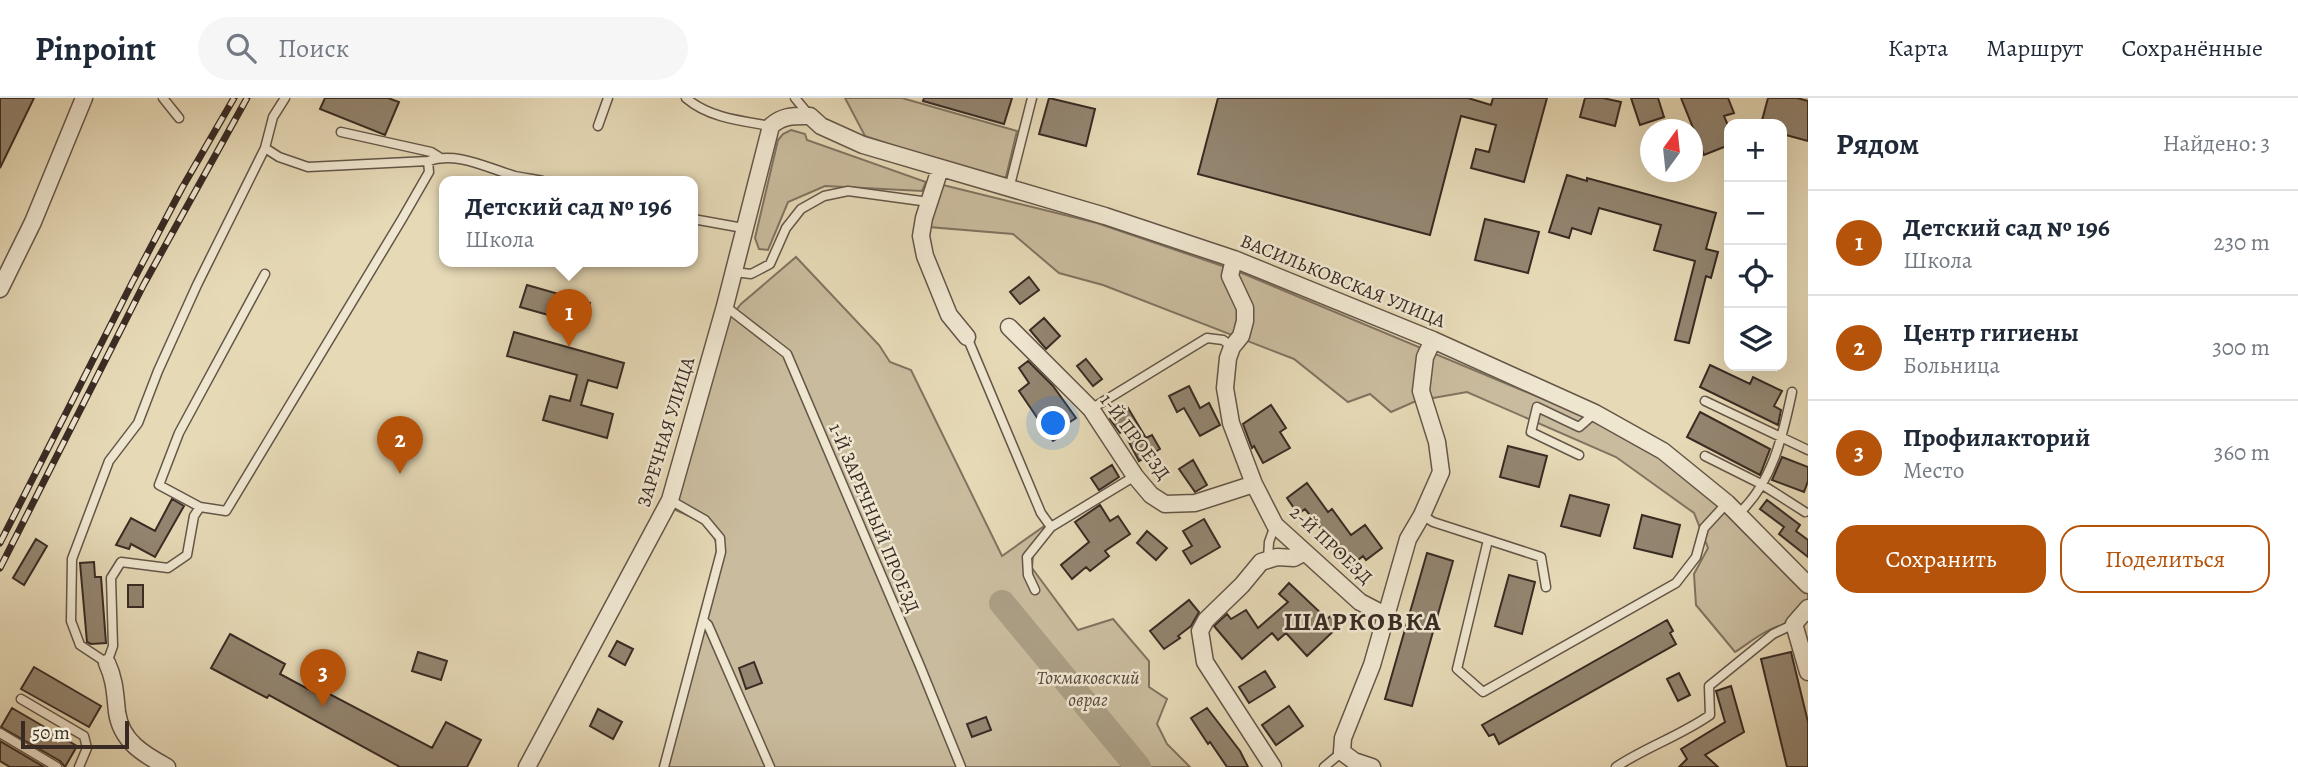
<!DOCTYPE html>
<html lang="ru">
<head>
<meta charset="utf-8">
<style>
  body { margin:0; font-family:Alegreya,serif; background:#f6f6f7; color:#1f2937 }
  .controls { position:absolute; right:21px; top:21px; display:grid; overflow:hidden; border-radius:14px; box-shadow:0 7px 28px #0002 }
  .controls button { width:63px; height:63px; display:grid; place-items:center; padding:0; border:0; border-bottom:2px solid #e0e1e3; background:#fff; color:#1f2937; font:35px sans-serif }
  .compass { position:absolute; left:1640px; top:21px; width:63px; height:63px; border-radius:50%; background:#fff; box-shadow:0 7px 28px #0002; rotate:15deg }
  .scale { position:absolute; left:21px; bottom:18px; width:108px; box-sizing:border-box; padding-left:7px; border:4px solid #392b24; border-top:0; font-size:19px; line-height:24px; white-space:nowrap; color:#392b24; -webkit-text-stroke:5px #efe6d0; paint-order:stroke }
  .you { position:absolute; left:1054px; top:326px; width:24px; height:24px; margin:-18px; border:5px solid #fff; border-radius:50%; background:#1a73e8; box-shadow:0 0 0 10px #1a73e833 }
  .badge { display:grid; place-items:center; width:46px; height:46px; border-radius:50%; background:#b45309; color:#fff; font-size:23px; font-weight:700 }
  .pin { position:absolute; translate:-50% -58px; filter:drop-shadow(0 2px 4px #0008) }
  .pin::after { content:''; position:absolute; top:37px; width:24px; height:21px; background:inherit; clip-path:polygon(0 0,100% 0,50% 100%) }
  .popup { position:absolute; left:439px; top:78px; width:259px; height:91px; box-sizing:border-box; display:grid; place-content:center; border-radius:14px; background:#fff; filter:drop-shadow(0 2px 5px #0005); font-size:23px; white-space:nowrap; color:#747a83 }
  .popup b { font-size:26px; color:#1f2937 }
  .popup::after { content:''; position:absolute; left:50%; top:100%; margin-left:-14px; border:14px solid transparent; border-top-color:#fff }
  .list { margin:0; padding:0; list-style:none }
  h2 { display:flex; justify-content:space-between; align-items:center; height:91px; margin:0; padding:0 28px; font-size:30px }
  h2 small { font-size:23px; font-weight:400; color:#747a83 }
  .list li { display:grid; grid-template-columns:46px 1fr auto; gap:21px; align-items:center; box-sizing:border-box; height:105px; padding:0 28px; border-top:2px solid #e0e1e3 }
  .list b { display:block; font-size:26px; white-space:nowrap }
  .list p { margin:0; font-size:23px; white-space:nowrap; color:#747a83 }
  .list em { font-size:23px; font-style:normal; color:#747a83 }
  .actions { display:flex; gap:14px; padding:21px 28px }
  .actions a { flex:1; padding:16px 0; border:2px solid #b45309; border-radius:21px; text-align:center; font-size:24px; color:#b45309 }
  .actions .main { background:#b45309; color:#fff }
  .icon { flex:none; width:38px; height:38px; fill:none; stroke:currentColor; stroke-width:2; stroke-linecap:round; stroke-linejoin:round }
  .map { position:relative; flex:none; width:1808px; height:669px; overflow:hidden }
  header { display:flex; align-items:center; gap:42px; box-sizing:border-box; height:98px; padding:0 35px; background:#fff; border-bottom:2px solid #e0e1e3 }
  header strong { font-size:33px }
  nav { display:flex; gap:38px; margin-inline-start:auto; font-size:24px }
  .search { width:490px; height:63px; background:#f6f6f7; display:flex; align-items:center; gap:18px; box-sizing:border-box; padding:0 24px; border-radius:38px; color:#747a83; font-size:26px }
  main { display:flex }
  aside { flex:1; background:#fff }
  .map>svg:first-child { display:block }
  .green { fill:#c9bb9d; stroke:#817360; stroke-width:2 }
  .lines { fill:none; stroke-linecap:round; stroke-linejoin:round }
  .river { stroke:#ab9e84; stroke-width:26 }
  .building { fill:#938570; stroke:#392b24; stroke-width:2 }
  .service-casing { stroke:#645648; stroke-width:11 }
  .minor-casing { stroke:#645648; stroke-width:19 }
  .service { stroke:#efe6d0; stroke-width:8 }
  .minor { stroke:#efe6d0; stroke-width:16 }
  .rail-casing { stroke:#392b24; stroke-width:7 }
  .rail { stroke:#efe6d0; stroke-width:4.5; stroke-dasharray:13; stroke-linecap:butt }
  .labels { text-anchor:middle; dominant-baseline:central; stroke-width:5; stroke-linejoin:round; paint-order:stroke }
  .street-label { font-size:19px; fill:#392b24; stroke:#efe6d0 }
  .park-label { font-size:19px; font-style:italic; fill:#56483c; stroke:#efe6d0 }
  .district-label { font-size:26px; font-weight:bold; letter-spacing:2px; fill:#392b24; stroke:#efe6d0 }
</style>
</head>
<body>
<header>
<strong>Pinpoint</strong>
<div class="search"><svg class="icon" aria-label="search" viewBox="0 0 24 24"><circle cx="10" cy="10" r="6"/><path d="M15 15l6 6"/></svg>Поиск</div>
<nav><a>Карта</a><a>Маршрут</a><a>Сохранённые</a></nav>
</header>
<main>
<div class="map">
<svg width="1808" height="669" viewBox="0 0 1808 669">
  <rect width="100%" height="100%" fill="#e6d9b6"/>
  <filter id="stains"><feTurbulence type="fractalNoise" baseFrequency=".00286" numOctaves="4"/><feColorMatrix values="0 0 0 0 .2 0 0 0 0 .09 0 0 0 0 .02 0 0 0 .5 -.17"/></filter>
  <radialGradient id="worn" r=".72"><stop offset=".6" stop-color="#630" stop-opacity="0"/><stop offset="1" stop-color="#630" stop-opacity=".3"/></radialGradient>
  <path class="green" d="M845,0H902L1017,33L1006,79L1000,82L865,38Z
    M791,32L805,36L807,42L926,84L922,93L825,88L788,104L768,152L759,151L755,140L778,42L783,36Z
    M943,87L1097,125L1237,173L1591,321L1661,357L1719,407L1808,496V522L1801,528C1774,522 1757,540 1735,554L1696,507L1694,476L1708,450L1694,415L1616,359L1467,294L1416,303L1391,314L1370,296L1348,304L1294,261L1103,187L1059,175L1013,136L929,129Z
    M796,159L879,247L890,264L911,272L1002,458L1043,429L1045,438L1033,457L1032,470L1078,532L1113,521L1149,563V589L1167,601L1157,626L1167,646L1190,669H661L702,522L717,452C716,426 694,421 674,411L729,221L741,206Z"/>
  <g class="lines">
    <path class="river" d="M1002,505L1138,669"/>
  </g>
  <path class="building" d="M0,0H34L0,70Z
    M325,0H388L399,4L385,37L320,11Z
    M924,0H1012L1004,26L923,3Z
    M1049,0L1095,11L1086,48L1039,36Z
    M1218,0H1468L1491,7L1493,0H1547L1524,84L1471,70L1476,51L1489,54L1496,27L1461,18L1430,137L1198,76Z
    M1585,0H1603L1621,4L1615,28L1580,19Z
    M1631,0H1658L1664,19L1640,27Z
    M1681,0H1728L1734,15L1724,18L1729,30V47L1704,57Z
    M1768,0H1797L1808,3V43L1782,36V26H1761Z
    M1567,77L1587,83V80L1716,115L1706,151L1718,154L1711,180L1706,178L1689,245L1675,242L1695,163L1654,152L1661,127L1599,110L1591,136L1572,130L1569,140L1549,134Z
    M1485,121L1539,134L1528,175L1475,162Z
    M1029,179L1039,192L1020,206L1010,194Z
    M527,187L590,205L584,227L520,209Z
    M1044,220L1060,238L1046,251L1030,232Z
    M514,234L624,265L617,290L588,282L581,307L613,316L607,340L543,322L550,298L570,303L577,277L507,258Z
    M1086,261L1102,281L1093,288L1077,268Z
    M1028,263L1053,288L1076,320L1059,331L1063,337L1053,343L1019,293L1029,285L1019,270Z
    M1710,267L1750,286L1753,279L1782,293L1774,308L1781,312L1778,327L1700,289Z
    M1189,288L1200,310L1209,305L1220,327L1200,338L1184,310L1177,314L1169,298Z
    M1271,307L1286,330L1280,334L1290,350L1263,365L1254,348L1252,350L1243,326Z
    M1128,310L1146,340L1152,337L1160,351L1139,363L1123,333L1120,335L1110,321Z
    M1700,314L1770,351L1760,377L1687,339Z
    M1508,348L1547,358L1539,389L1500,379Z
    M1782,359L1808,369V383L1804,394L1772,382Z
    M1193,362L1207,387L1195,394L1179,371Z
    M1112,367L1119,379L1099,392L1091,380Z
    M1307,385L1328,414L1332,411L1351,437L1365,427L1382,450L1366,462L1363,458L1351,468L1305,411L1298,416L1287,400Z
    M1570,397L1609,407L1600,438L1561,428Z
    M172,401L184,408L155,459L131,446L129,451L116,447L131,420L155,433Z
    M1767,402L1800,427L1796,433L1808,442V459L1779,436L1784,429L1760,411Z
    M1100,407L1110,423L1118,418L1130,436L1105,453L1109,458L1090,473L1086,469L1072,481L1061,467L1089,444L1075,424Z
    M1642,417L1680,427L1672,459L1634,450Z
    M1204,421L1220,449L1191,466L1183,453L1192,448L1183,433Z
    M1147,433L1167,450L1156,462L1137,445Z
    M36,441L47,448L24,487L13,480Z
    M1427,455L1453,463L1412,608L1385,601Z
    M94,464L95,479H101L106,545L91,546L87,544L80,465Z
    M1509,477L1535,484L1522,536L1495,528Z
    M1289,485L1327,521L1332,517L1340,527L1307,558L1286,535L1278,542L1272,535L1242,561L1214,528L1227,516L1231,521L1246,512L1258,530L1288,504L1279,496Z
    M128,487H143V509H128Z
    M1189,502L1199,514L1191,528L1178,538L1180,540L1164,551L1150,533Z
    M1667,522L1673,533L1670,535L1676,546L1499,646L1494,636L1489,638L1482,627Z
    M230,536L285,566L280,576L319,597L322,592L432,650L446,624L481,642L467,669H400L269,597L267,600L211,570Z
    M617,543L633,551L625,567L609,558Z
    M418,554L447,563L441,582L412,573Z
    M1791,554L1808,624V669H1787L1761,561Z
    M754,564L762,585L746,591L739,570Z
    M34,569L101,608L89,629L21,591Z
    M1265,573L1275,589L1249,605L1239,589Z
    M1679,575L1690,597L1678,603L1667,581Z
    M1731,588L1744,634L1705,657L1718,669H1679L1687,661L1681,651L1725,624L1716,593Z
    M1289,608L1303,628L1276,647L1262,627Z
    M12,610L77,648L65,669L60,663L1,629Z
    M1207,610L1240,653L1248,669H1227L1210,644L1208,646L1191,620Z
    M598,611L622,624L613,641L590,628Z
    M986,619L991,632L972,639L967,626Z
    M0,643L44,669H10L0,663Z"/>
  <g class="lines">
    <defs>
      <path id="service" d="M163,0L179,20
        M285,0L273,19L265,50L279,59L308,69L428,63C457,53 487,70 515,78C524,80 534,81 543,83
        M686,0C709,20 742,23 771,28
        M795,0L810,18
        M598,28L608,0
        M341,34L431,54L439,59
        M1009,91L1032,0
        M693,121L743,130
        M734,174L751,176L770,166L786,130L801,111L824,98L848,93L929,104
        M265,176L179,335L159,387L200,409L226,413L402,121L429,74L428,63
        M725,208L787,256L920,568L961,669
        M967,239L1041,415L1051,429L1027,459L1028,477L1035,492
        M1705,303L1808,352
        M1091,311L1207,240L1223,242L1232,249
        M1579,357L1531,334L1537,309L1579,329L1595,315
        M1705,358L1761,386L1805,414
        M200,409L194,418L187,457L168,470L121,464L111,480L113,548L107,565L80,547L71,523L72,461L109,363L138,325L158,273L197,187L265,50
        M1738,416C1772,386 1783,337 1792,294
        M1422,417L1433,424L1541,459L1546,489
        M1051,429L1135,378
        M1488,442L1457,571L1483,594L1676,485L1696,459L1704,430L1727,405
        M1268,461L1269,444L1275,427
        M703,522L708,527L770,669
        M21,601L84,638L87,650L79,669
        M0,635L57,669
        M664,669L721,454L720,440L705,422L670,402
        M1324,669L1342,654
        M1616,669C1646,649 1680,638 1710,617L1709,588L1773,536L1794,526"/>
      <path id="minor" d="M940,71L924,120L921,138L925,158L949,217L967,239
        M1234,161L1230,178L1245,210V223L1241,238L1232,249L1228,260L1225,290L1231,325L1254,386L1275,427L1360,504L1385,517
        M0,191L33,124L84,0
        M1009,229L1091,311L1135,378L1151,397L1165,406L1195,405L1254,386
        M1808,510L1794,526L1808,574
        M107,565C115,582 115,596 117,614C121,643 143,656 167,669
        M527,669L670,402L725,208L771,28C783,17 794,18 810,18L821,28L863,47L1105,118L1234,161L1433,242L1595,315L1663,353L1727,405L1808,487
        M1273,669L1205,564L1200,533L1206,522L1242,487L1261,464L1277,459L1294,460L1305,454
        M1372,669L1354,663L1342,654L1343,640L1372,567L1408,441L1422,417L1441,374L1437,344L1421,293L1425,259L1433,242"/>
    </defs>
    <use href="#service" class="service-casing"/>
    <use href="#minor" class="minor-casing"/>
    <use href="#service" class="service"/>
    <use href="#minor" class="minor"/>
    <defs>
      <path id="rail" d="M0,445L133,183L182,90L234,0
        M0,470L144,186L247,0"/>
    </defs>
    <use href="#rail" class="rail-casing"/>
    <use href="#rail" class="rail"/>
  </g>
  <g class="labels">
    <g class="street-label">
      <text transform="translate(1343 183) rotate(22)">ВАСИЛЬКОВСКАЯ УЛИЦА</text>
      <text transform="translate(666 334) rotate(-73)">ЗАРЕЧНАЯ УЛИЦА</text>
      <text transform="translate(1135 339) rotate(53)">1-Й ПРОЕЗД</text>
      <text transform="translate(874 420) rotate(67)">1-Й ЗАРЕЧНЫЙ ПРОЕЗД</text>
      <text transform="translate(1331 447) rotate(43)">2-Й ПРОЕЗД</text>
    </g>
    <g class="park-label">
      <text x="1088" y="580">Токмаковский<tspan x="1088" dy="22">овраг</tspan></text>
    </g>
    <g class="district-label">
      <text x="1363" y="523">ШАРКОВКА</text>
    </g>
  </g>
  <rect width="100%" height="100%" filter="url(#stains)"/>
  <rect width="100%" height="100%" fill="url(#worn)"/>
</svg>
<div class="controls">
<button>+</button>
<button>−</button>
<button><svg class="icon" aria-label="locate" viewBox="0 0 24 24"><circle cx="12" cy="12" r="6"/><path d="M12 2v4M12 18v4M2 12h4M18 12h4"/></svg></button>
<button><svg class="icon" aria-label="layers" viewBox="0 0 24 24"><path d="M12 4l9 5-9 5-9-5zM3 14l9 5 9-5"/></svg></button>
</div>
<svg class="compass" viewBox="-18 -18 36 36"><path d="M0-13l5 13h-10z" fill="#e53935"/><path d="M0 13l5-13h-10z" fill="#747a83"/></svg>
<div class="scale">50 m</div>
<div class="you"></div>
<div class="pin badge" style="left:569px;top:249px">1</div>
<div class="popup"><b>Детский сад № 196</b>Школа</div>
<div class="pin badge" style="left:400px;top:376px">2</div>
<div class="pin badge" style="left:323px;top:609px">3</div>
</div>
<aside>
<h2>Рядом<small>Найдено: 3</small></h2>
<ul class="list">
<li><span class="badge">1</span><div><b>Детский сад № 196</b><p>Школа</p></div><em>230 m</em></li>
<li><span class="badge">2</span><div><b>Центр гигиены</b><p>Больница</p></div><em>300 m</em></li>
<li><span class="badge">3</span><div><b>Профилакторий</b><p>Место</p></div><em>360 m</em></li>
</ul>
<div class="actions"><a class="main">Сохранить</a><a>Поделиться</a></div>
</aside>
</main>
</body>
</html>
